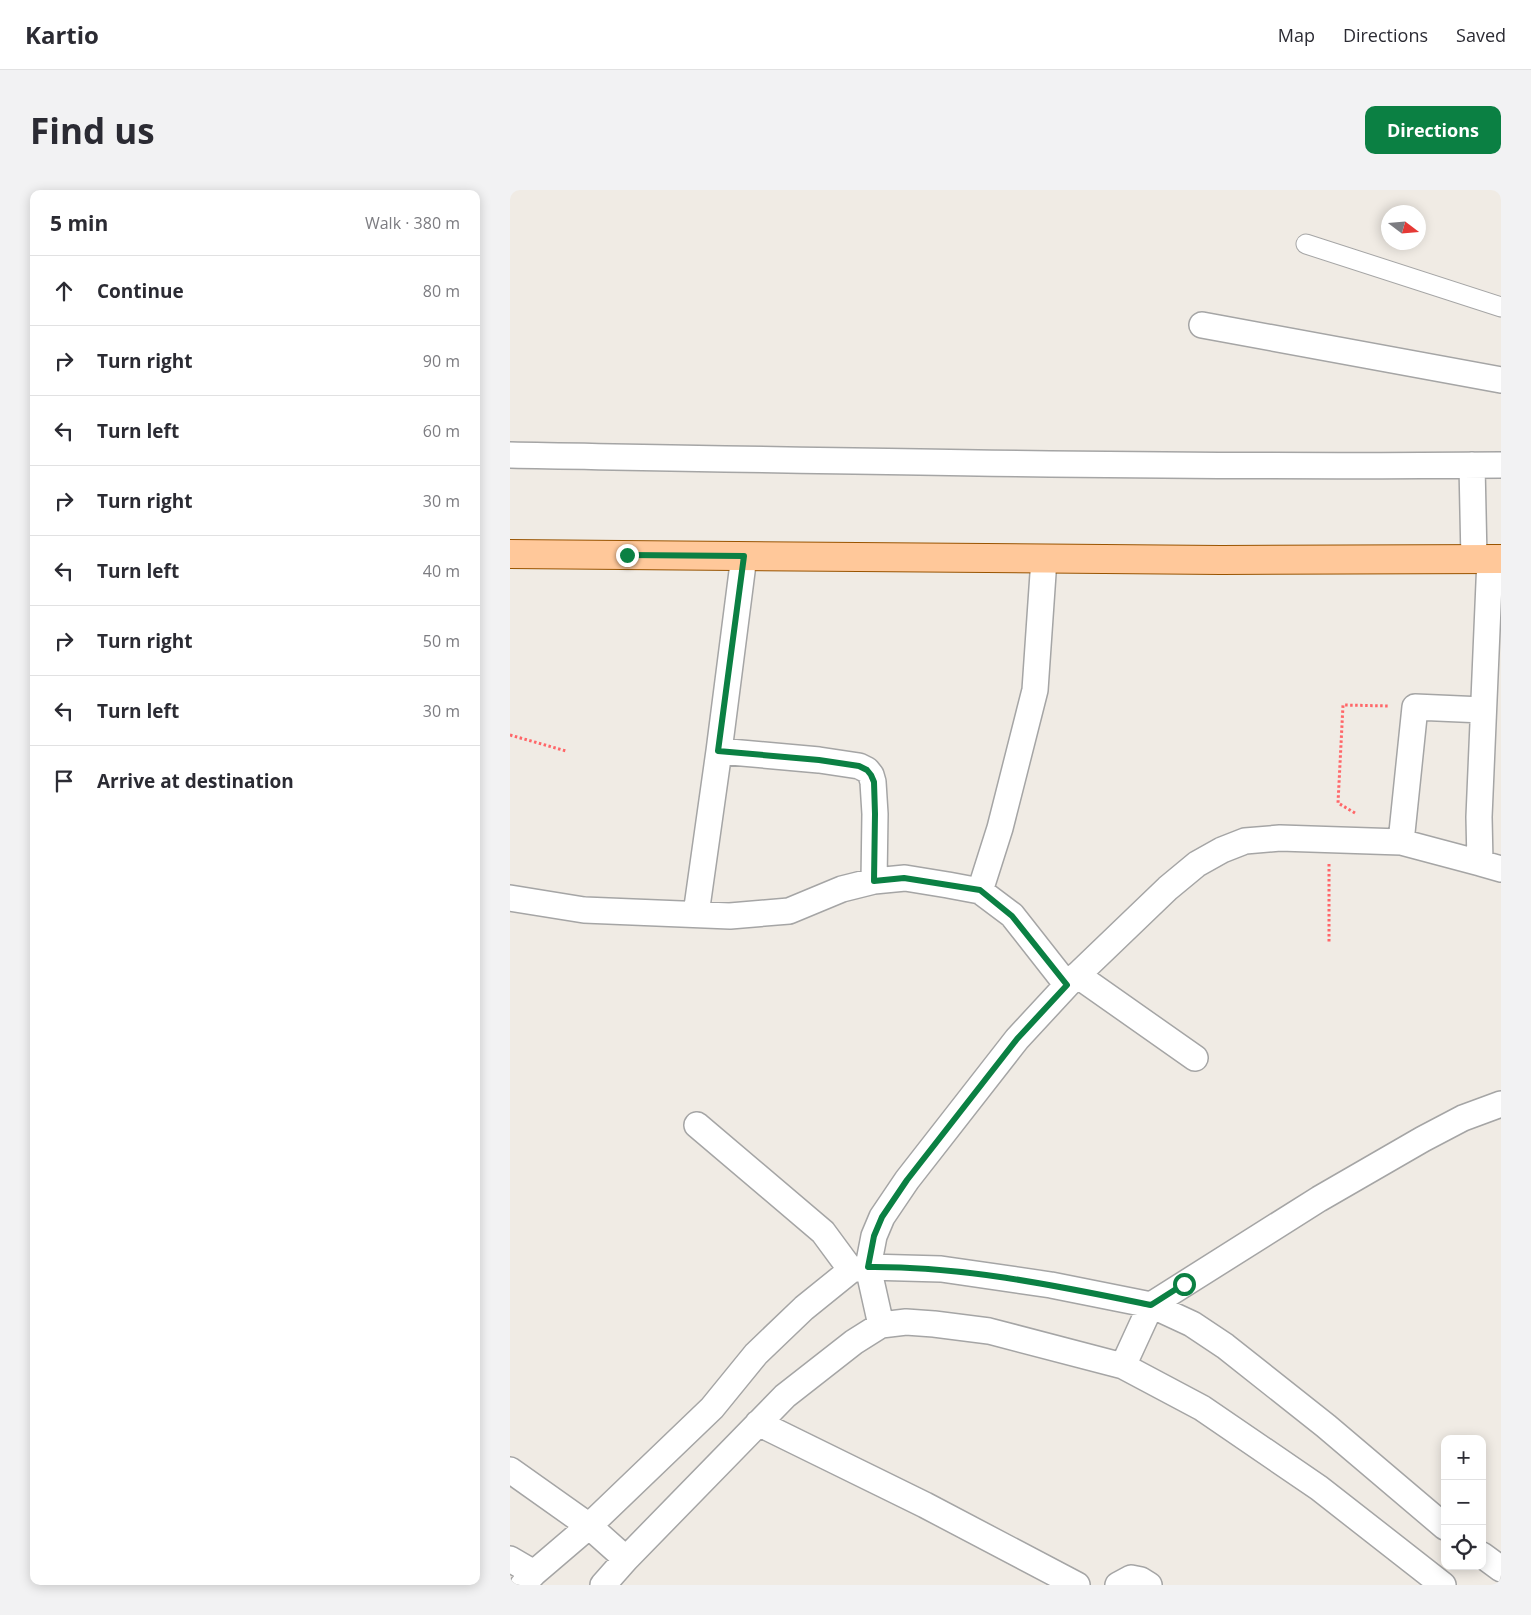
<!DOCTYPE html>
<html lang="en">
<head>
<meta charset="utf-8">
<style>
  body { margin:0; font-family:"Open Sans",sans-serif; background:#f2f2f3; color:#2b2b33 }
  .controls { position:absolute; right:15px; bottom:15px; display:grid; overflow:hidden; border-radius:10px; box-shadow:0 2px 12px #0003 }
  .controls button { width:45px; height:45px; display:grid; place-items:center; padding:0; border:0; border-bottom:1px solid #e1e1e2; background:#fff; color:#2b2b33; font:25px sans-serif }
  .compass { position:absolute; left:871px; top:15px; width:45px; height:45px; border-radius:50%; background:#fff; box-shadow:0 2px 12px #0003; rotate:106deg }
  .stop { position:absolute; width:15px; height:15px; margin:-11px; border:4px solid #0b8043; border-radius:50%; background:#fff }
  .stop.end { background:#0b8043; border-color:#fff; box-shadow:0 1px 5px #0008 }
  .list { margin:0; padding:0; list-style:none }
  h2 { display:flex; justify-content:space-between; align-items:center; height:65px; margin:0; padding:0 20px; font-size:21px }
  h2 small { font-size:16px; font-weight:400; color:#7c7c81 }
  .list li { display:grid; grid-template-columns:32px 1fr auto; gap:15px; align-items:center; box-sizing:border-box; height:70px; padding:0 20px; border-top:1px solid #e1e1e2 }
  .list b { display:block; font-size:19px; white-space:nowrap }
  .list em { font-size:16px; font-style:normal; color:#7c7c81 }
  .icon { flex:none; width:28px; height:28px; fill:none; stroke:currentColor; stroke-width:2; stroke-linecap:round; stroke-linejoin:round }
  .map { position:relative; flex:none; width:991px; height:1395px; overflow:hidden; border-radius:10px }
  header { display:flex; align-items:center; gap:30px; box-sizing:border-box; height:70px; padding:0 25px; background:#fff; border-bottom:1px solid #e1e1e2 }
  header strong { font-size:24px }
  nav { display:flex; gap:28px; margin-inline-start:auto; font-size:18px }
  .intro { display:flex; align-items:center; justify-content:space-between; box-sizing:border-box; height:120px; padding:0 30px }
  h1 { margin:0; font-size:35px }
  .button { padding:12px 22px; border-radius:10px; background:#0b8043; color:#fff; font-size:18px; font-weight:700 }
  main { display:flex; gap:30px; padding:0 30px }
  aside { flex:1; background:#fff; border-radius:10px; box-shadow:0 2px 12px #0003 }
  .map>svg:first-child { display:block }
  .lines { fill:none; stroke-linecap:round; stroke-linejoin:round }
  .pedestrian-casing { stroke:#a5a5a5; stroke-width:21 }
  .minor-casing { stroke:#a5a5a5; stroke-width:28 }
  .primary-casing { stroke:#995400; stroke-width:30 }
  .path { stroke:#ff6668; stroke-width:3; stroke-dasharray:2.5 2.5; stroke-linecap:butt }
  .pedestrian { stroke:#fff; stroke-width:19 }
  .minor { stroke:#fff; stroke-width:25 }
  .primary { stroke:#ffc89a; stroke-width:28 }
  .route { stroke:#0b8043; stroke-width:6 }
</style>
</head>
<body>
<header>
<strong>Kartio</strong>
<nav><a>Map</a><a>Directions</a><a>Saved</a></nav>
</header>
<div class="intro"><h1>Find us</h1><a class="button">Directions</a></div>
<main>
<aside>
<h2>5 min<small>Walk · 380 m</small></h2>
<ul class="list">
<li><svg class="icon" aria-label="ahead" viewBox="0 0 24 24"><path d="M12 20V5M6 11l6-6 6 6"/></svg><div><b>Continue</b></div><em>80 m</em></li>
<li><svg class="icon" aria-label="right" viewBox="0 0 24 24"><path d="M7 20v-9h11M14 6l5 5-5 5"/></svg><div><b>Turn right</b></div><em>90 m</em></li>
<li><svg class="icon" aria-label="left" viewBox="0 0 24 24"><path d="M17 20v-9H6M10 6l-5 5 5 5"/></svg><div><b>Turn left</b></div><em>60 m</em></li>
<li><svg class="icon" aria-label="right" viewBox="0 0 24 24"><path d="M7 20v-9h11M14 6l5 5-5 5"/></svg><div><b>Turn right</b></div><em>30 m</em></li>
<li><svg class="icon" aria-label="left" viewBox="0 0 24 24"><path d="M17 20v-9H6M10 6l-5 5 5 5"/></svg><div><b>Turn left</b></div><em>40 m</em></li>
<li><svg class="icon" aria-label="right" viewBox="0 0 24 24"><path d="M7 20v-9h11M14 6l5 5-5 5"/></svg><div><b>Turn right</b></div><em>50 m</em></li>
<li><svg class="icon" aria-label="left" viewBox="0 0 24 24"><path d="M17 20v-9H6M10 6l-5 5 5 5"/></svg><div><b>Turn left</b></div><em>30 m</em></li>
<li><svg class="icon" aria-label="arrive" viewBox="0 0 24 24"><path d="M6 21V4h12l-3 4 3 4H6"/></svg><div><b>Arrive at destination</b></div></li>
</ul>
</aside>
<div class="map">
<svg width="991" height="1395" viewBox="0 0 991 1395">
  <rect width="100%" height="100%" fill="#f0ebe4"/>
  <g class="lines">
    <defs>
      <path id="pedestrian" d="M796,54L991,117"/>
      <path id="minor" d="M692,135L991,190
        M0,265C330,271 661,278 991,275
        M962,275L964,369
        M234,366L209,561L309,570L349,576L357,580L361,585L363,592L365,624L364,691
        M891,652L905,517L973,520
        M970,673L991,679
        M470,701L490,638L525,500L534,369
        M0,708L74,720L220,726L279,721L332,699L364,691L395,688L438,695L470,701L502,725L557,795
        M186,724L209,561
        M567,785L685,868
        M187,935L313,1042L341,1080
        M371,1135L358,1077L364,1046L372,1027L397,990L507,849L557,795L658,698L687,674L712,660L735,651L770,648L891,652L970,673L969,627L980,369
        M613,1176L641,1115L809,1009L913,949L953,928L991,914
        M248,1233L415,1315L567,1395
        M0,1280L79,1336L116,1369
        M972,1365L991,1379
        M0,1369L24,1383
        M13,1395L24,1383L79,1336L202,1218L246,1164L294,1118L341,1080L358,1077L431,1079L541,1095L641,1115L682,1134L715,1156L816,1236L935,1337
        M93,1395L116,1369L275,1206L344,1152L371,1135L396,1132L424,1134L479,1141L613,1176L692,1218L809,1298L933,1395
        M608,1395L621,1388L631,1390L639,1395"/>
      <path id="primary" d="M0,364L711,370L991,369"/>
    </defs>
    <use href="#pedestrian" class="pedestrian-casing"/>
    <use href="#minor" class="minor-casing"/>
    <use href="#primary" class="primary-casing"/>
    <path class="path" d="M0,545L56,561
      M845,623L828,613L833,515L880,516
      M819,674V753"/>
    <use href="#pedestrian" class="pedestrian"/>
    <use href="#minor" class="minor"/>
    <use href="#primary" class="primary"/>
  </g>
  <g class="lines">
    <path class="route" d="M117,365L234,366L208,561L309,570L349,576L357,580L361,585L364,592L365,624L364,691L394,688L470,700L502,726L557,795L507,849L397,990L372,1027L364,1046L358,1077C454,1076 548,1096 641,1115L674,1094"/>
  </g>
</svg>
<div class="controls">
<button>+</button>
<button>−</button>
<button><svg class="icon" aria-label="locate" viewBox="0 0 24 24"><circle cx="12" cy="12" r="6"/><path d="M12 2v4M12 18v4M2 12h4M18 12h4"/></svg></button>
</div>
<svg class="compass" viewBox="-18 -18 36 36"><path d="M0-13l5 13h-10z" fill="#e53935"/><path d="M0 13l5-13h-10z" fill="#7c7c81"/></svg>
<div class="stop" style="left:674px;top:1094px"></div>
<div class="stop end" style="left:117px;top:365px"></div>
</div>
</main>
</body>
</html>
